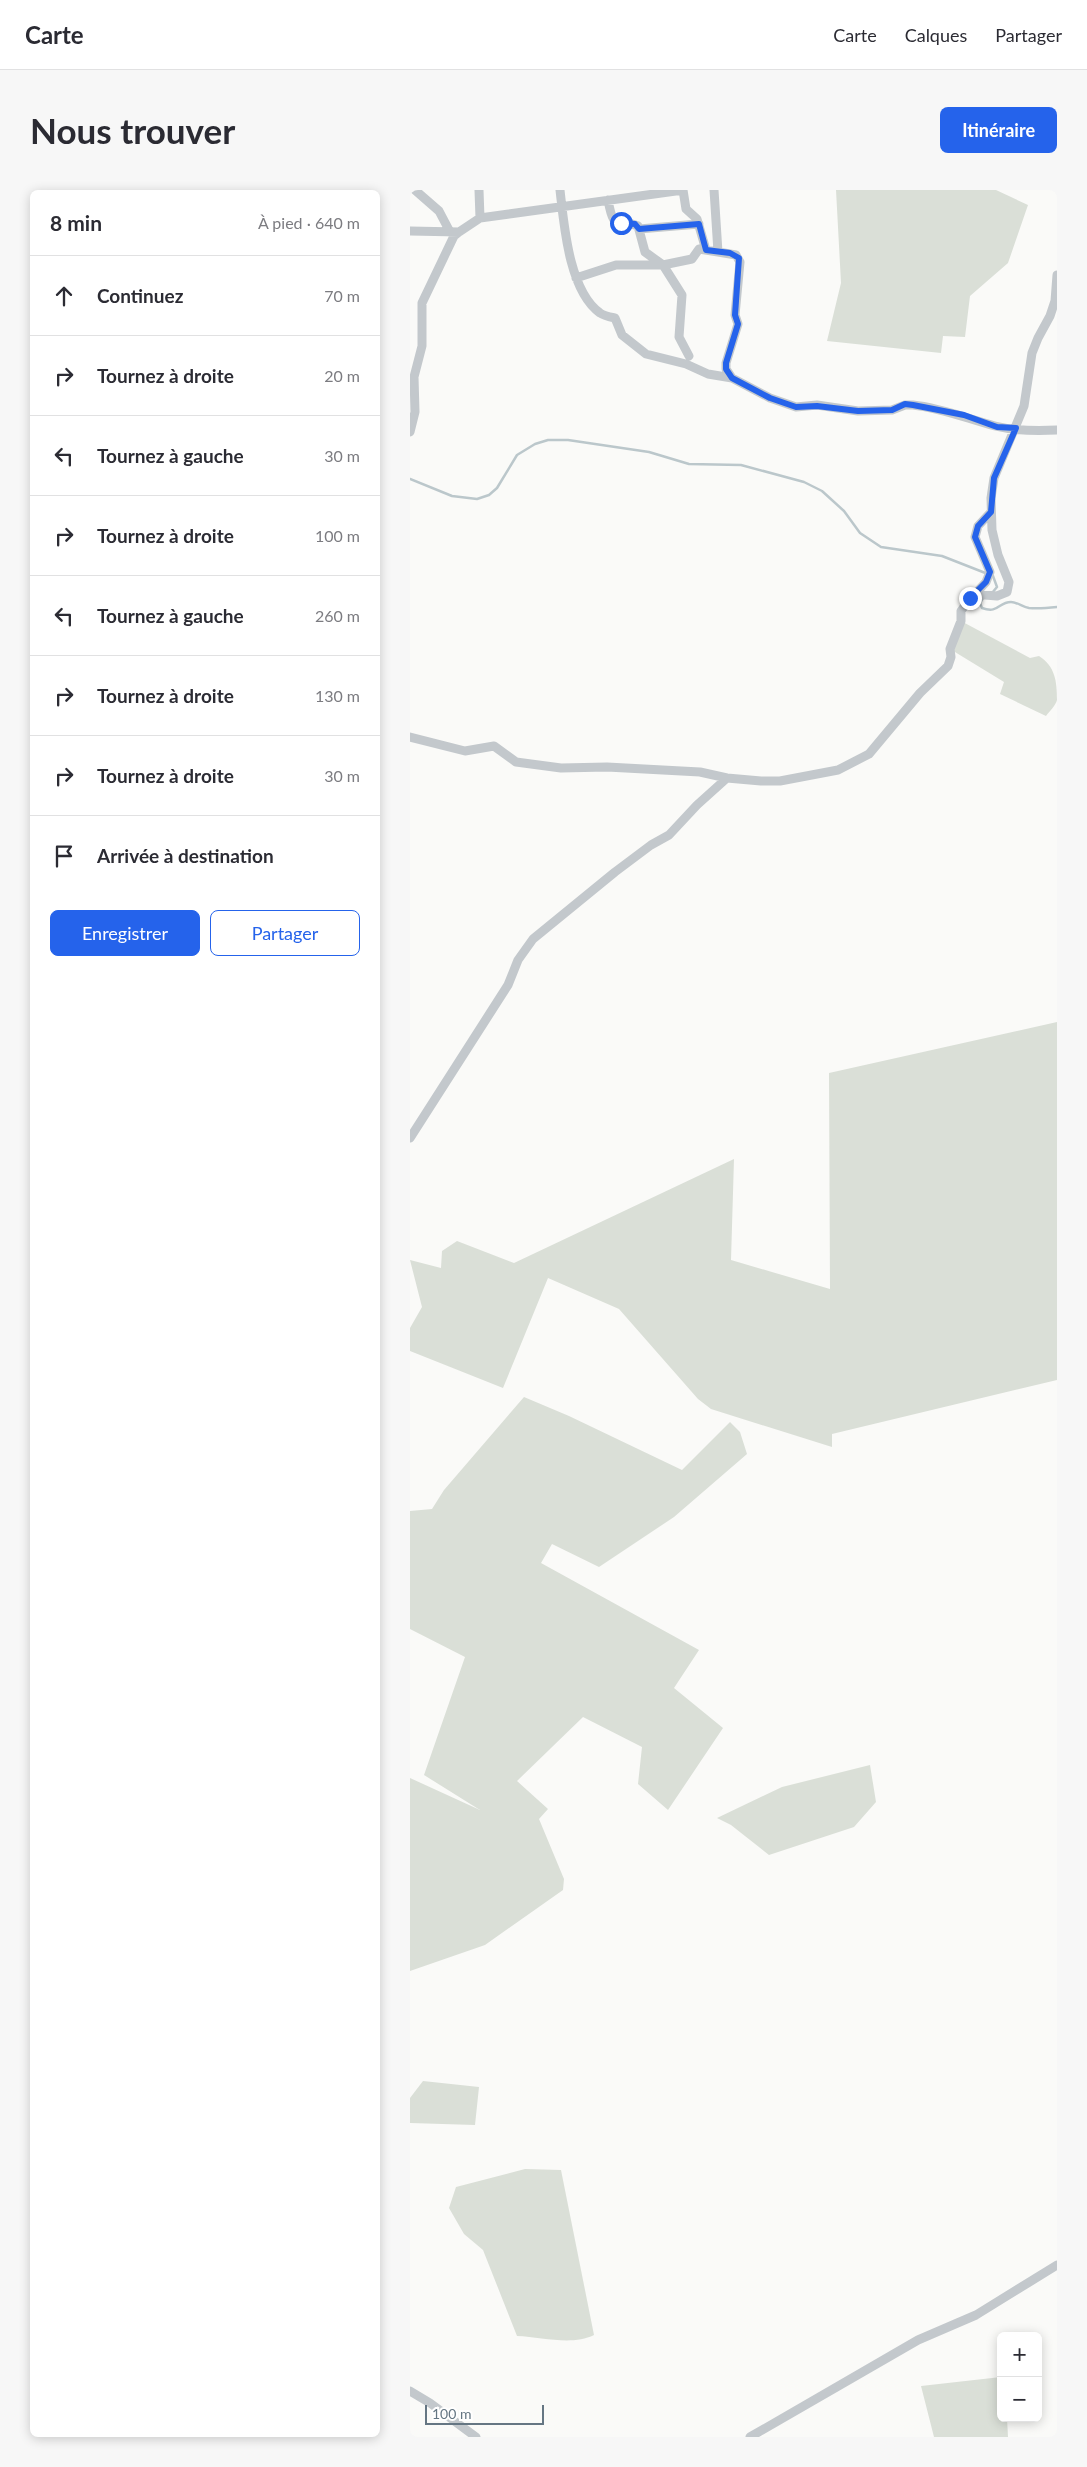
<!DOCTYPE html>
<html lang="fr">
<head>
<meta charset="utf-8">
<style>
  body { margin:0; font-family:Lato,sans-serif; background:#f7f7f7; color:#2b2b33 }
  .controls { position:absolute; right:15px; bottom:15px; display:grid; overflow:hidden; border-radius:8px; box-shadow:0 2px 12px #0003 }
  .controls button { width:45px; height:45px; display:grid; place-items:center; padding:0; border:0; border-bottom:1px solid #e1e1e2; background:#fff; color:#2b2b33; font:25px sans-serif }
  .scale { position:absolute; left:15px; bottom:12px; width:119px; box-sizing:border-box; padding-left:5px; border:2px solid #657683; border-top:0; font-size:14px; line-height:18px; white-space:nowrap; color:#657683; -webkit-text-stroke:4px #fff; paint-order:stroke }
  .stop { position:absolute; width:15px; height:15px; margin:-11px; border:4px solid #2563eb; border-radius:50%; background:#fff }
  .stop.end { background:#2563eb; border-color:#fff; box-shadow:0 1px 5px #0008 }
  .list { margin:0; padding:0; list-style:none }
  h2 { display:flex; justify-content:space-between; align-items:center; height:65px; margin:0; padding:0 20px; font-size:21px }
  h2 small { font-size:16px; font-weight:400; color:#7c7c81 }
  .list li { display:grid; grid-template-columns:32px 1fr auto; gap:15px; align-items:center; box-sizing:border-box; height:80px; padding:0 20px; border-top:1px solid #e1e1e2 }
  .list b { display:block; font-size:19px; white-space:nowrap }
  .list em { font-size:16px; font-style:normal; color:#7c7c81 }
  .actions { display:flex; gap:10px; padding:15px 20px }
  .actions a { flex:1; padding:11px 0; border:1px solid #2563eb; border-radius:8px; text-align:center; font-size:18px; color:#2563eb }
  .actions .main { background:#2563eb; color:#fff }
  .icon { flex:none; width:28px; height:28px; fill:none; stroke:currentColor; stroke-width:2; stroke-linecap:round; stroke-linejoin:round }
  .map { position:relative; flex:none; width:647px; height:2247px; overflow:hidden; border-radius:8px }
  header { display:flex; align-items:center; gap:30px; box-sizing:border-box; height:70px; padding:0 25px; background:#fff; border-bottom:1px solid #e1e1e2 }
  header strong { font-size:24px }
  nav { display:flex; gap:28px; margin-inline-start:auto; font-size:18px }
  .intro { display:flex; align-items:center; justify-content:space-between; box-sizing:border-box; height:120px; padding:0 30px }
  h1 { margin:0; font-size:35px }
  .button { padding:12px 22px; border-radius:8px; background:#2563eb; color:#fff; font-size:18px; font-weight:700 }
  main { display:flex; gap:30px; padding:0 30px }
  aside { flex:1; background:#fff; border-radius:8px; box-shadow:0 2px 12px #0003 }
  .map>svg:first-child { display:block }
  .green { fill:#dadfd7 }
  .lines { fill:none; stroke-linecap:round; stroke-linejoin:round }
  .stream { stroke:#bbc7cb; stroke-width:2.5 }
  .minor { stroke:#c3c8cc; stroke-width:9 }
  .route { stroke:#2563eb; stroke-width:6 }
</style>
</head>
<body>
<header>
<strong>Carte</strong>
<nav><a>Carte</a><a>Calques</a><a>Partager</a></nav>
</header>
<div class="intro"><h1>Nous trouver</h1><a class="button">Itinéraire</a></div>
<main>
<aside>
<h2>8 min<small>À pied · 640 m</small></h2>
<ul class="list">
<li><svg class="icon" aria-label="ahead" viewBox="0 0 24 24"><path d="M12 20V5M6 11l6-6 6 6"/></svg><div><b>Continuez</b></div><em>70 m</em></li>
<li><svg class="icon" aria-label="right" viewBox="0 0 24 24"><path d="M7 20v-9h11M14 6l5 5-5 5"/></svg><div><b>Tournez à droite</b></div><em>20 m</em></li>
<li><svg class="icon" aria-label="left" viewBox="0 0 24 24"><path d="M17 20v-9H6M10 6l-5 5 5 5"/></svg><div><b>Tournez à gauche</b></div><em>30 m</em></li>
<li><svg class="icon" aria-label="right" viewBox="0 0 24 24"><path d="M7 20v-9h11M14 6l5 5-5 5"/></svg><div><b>Tournez à droite</b></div><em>100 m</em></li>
<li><svg class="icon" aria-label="left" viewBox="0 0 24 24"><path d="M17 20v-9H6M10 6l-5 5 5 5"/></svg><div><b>Tournez à gauche</b></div><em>260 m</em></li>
<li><svg class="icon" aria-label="right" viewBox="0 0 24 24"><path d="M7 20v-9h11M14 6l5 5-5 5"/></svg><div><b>Tournez à droite</b></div><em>130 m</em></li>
<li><svg class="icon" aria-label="right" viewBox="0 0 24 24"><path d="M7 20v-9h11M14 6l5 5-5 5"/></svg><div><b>Tournez à droite</b></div><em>30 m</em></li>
<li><svg class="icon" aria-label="arrive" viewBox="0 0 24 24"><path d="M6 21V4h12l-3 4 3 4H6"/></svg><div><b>Arrivée à destination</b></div></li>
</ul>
<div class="actions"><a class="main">Enregistrer</a><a>Partager</a></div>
</aside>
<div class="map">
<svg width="647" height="2247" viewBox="0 0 647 2247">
  <rect width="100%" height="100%" fill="#fafaf8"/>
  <path class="green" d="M426,0H586L618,15L598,73L560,106L555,147L533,146L531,163L417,151L431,93Z
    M551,431L620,468L629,466C645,476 647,491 647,510C646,515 639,522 636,526L590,504L594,492L540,459Z
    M647,832V1190L422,1244V1257L301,1219L288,1209L209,1119L138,1088L93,1198L0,1161V1138L12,1117L0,1070L31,1078L32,1061L47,1051L104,1073L324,969L321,1070L420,1099L419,883Z
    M114,1207L159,1226L272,1280L320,1232L330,1242L337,1264L264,1327L189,1377L142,1354L131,1373L289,1460L264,1498L313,1538L258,1620L228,1594L232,1557L173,1527L107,1591L138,1619L129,1629L154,1689L153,1700L75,1755L0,1781V1588L70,1620L14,1585L55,1467L0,1439V1321L22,1319L34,1300Z
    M460,1575L466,1612L444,1637L359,1665L321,1635L307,1628L372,1597Z
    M13,1891L69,1897L65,1935L0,1933V1908Z
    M115,1979L151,1980L184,2145C162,2156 132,2147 107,2146L73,2060L54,2044L39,2018L46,1997Z
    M591,2187V2228H597L598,2247H524L511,2196Z"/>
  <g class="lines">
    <path class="stream" d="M0,289L42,306L67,309L79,305L87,298L107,265L125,254L138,250H158L239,262L279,274L331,275L394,292L412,301L434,321L450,343L471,357L532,366L583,386L587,397L582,403
      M573,408L570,413L572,418C589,424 588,412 601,412C607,412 613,417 619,418C629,419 638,418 647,417"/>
    <path class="minor" d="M5,0L29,21L39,40
      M69,0L70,28
      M150,0C154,35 159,101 190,123C194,126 200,127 205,128L212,145L236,164L276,174L298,184L322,188L360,208L386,217L407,215L448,221L482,220L495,215H503C532,218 558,229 585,236C605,241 627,241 647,240
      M273,0L276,19L287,29L296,60
      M198,10C204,42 205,26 228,36L235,62L253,75
      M229,39L289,34
      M0,41L49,42L70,28L273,0
      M308,62L326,65L330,72L325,125L328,134L316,173V179L322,188
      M166,88L206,75H253
      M279,166L269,147L272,105L253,75L282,69L289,59L308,62L304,0
      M0,242L5,222L4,187L12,156V113L44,46L49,42
      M566,403L576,392L580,382L565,347L568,336L581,322
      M0,547L55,561L84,556L106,572L151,578L197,577L290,582L317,588L351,591H370L428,580L459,564L510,503L538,476L541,467L540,459L551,431V421L563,404L587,406L597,402L599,392L588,365L582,340L581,308L584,288L614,216L622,163L628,148L640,126L645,111L647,85
      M0,948L98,795L108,770L123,749L205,682L241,655L259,645L287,615L317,588
      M0,2201L20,2213L66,2247
      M340,2247L508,2150L566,2125L647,2075"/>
  </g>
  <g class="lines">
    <path class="route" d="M211,33L225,34L229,39L289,34L296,60L320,63L329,68L325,125L328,134L316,173V179L322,188L360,208L386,217L407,216L448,221L482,220L495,214L503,215L554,225L587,237L606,238L584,288L581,322L568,336L565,347L580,382L576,392L560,408"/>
  </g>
</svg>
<div class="controls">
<button>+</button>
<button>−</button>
</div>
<div class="scale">100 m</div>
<div class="stop" style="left:211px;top:33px"></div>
<div class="stop end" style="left:560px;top:408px"></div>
</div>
</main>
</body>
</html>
